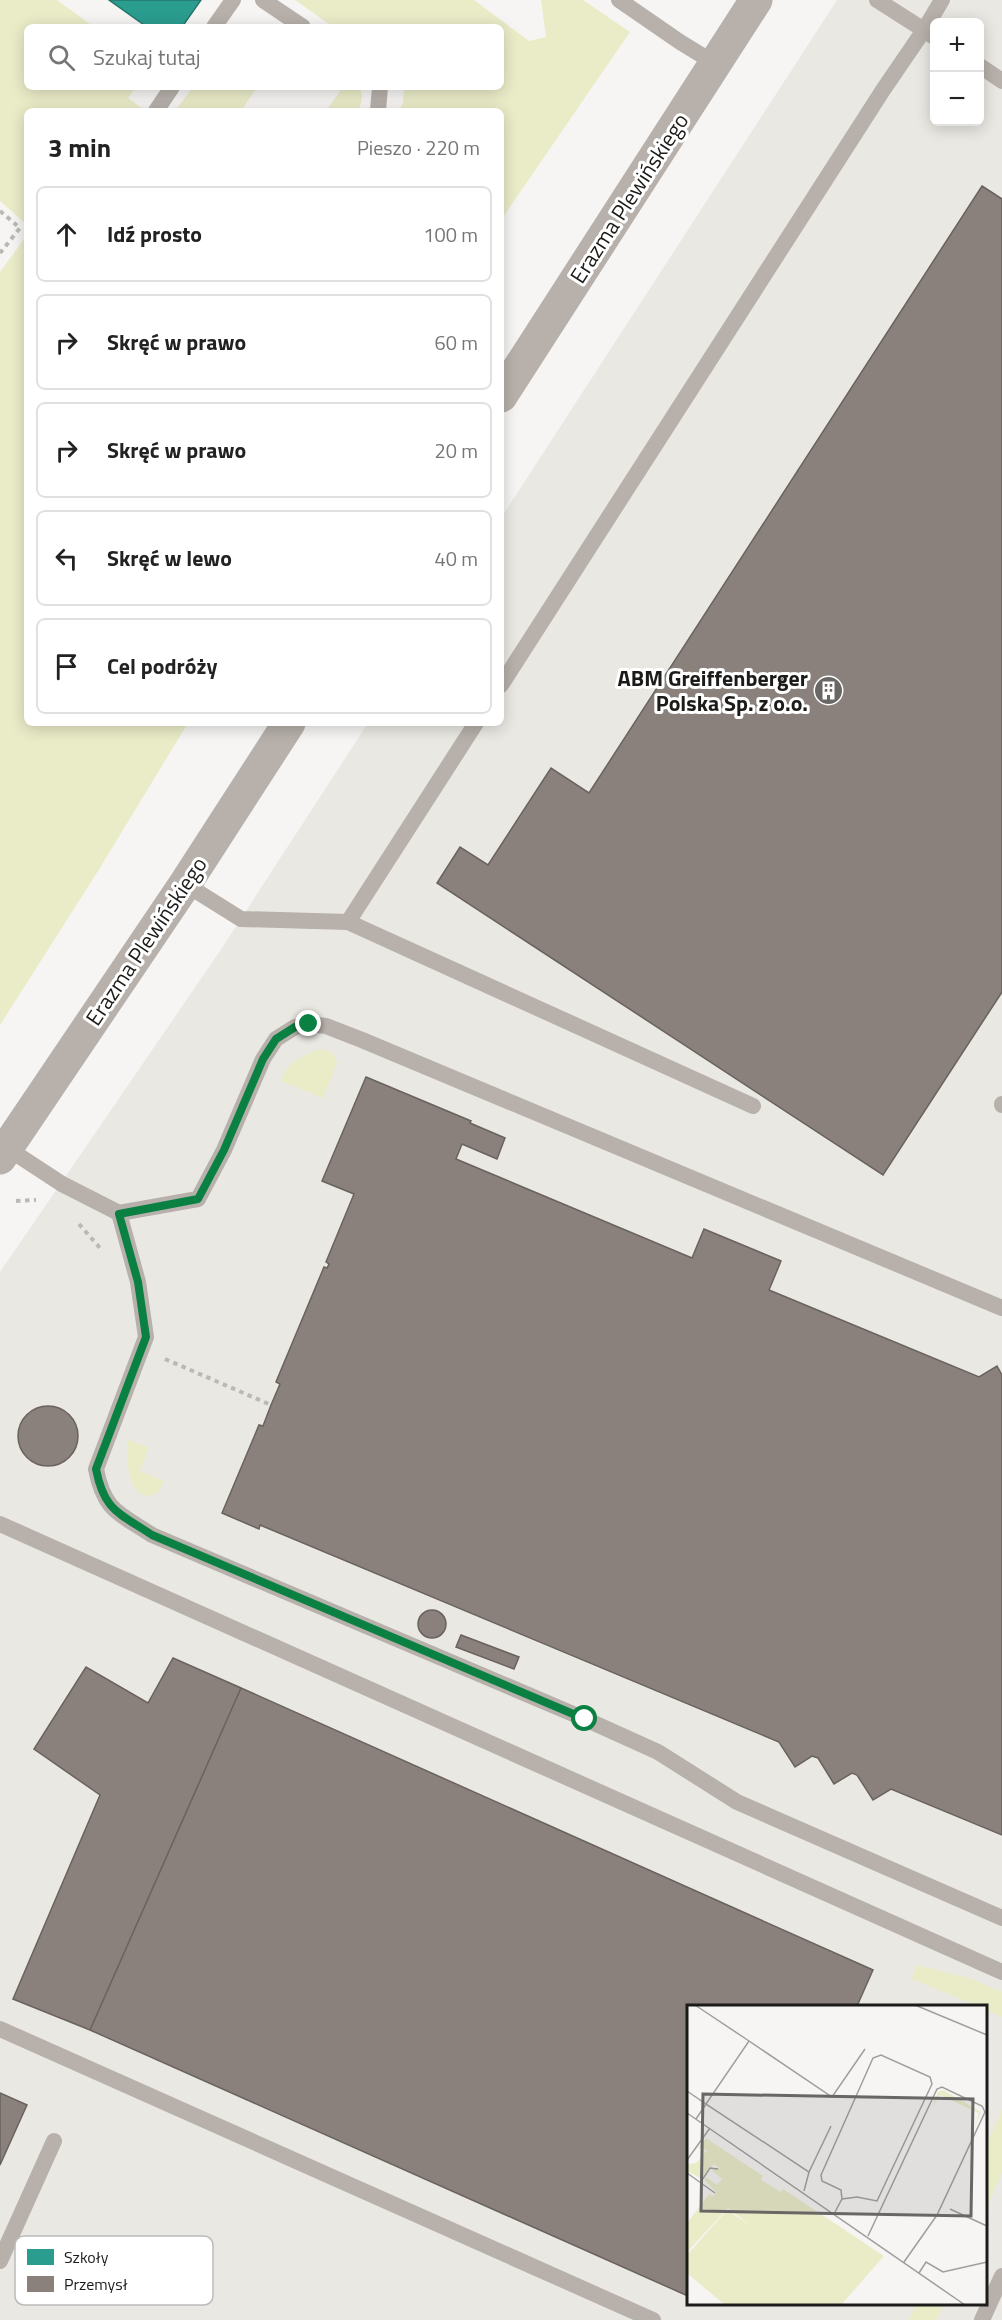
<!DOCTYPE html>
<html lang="pl">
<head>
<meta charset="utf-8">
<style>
  body { margin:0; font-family:"Titillium Web",sans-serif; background:#f2f2f2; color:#222 }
  .controls { position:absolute; right:18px; top:18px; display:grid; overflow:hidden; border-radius:9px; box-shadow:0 3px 15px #0003 }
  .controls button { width:54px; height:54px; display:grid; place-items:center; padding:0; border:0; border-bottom:2px solid #e0e0e0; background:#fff; color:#222; font:30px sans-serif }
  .stop { position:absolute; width:18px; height:18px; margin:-14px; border:4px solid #0b8043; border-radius:50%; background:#fff }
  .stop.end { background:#0b8043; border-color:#fff; box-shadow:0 2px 6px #0008 }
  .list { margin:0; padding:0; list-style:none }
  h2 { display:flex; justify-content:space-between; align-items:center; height:78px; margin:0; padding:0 24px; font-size:26px }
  h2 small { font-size:20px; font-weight:400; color:#767676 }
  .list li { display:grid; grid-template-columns:39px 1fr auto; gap:18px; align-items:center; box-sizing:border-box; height:96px; margin:0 12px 12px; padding:0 12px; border:2px solid #e0e0e0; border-radius:9px }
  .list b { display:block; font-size:22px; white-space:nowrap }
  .list em { font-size:20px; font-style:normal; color:#767676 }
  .icon { flex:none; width:33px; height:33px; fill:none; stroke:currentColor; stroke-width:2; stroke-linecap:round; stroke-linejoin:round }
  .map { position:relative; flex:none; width:1002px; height:2320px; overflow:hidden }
  .search { position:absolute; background:#fff; box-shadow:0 3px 15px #0003; left:24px; top:24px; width:480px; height:66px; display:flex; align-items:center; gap:15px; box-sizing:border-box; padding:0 21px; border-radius:9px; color:#767676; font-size:22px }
  .panel { position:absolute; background:#fff; box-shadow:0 3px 15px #0003; left:24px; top:108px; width:480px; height:618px; border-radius:9px }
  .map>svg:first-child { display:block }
  .built { fill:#eae8e2; fill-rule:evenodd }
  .green { fill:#eaecc8 }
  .schools { fill:#2a9d8f; stroke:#26766c; stroke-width:1.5 }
  .industry { fill:#8a817c; stroke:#69625e; stroke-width:1.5 }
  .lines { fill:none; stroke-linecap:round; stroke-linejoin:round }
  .path { stroke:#bbb9b4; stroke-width:4; stroke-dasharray:4.5 4.5; stroke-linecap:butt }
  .service { stroke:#b7b0ab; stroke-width:16 }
  .minor { stroke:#b7b0ab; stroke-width:33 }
  .route { stroke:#0b8043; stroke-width:8 }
  .labels { text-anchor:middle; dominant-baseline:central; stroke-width:6; stroke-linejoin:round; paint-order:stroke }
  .street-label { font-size:22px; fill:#1b1b19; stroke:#fff }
  .poi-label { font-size:22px; font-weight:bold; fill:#1b1b19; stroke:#fff; text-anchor:end }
  .inset-road { fill:none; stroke:#9e9e9c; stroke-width:1.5 }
  .view { fill:#686765; fill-opacity:0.15; stroke:#686765; stroke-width:3 }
  .inset-edge { fill:none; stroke:#1b1b19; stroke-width:3 }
  .key { fill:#fff; stroke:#bbbbba; stroke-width:1.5 }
  .key-label { font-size:16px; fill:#1b1b19 }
</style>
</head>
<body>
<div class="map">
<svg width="1002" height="2320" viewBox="0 0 1002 2320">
  <rect width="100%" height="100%" fill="#f6f5f3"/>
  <path class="built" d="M837,0H1002V2320H0V1272L220,951L368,723H501V518ZM934,22H980V122H934ZM688,2006H986V2304H688Z"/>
  <path class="green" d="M0,0H57L94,27H27V87H136L128,98L146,111H27V225L0,201Z
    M295,0H474L529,41L546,37L541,0H583L630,32L501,220V111H399L403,103L404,87H501V27H333Z
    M193,87H257L241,111H175Z
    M343,87H360L362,97L359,111H326Z
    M27,235V723H188L98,871L0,1025V272Z
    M321,1049L333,1053L337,1063L323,1098L281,1081C285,1064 306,1053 321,1049Z
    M128,1440L149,1447L140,1471L164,1481C162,1487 159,1493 152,1495C127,1501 126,1456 128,1440Z
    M916,1965L969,1978L1002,1992V2017L986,2010V2006H977L912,1979Z
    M1002,2109V2172L986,2209V2146Z
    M916,2304H944L936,2320H909Z"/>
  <path class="schools" d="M109,0H201L182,27H147Z"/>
  <path class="industry" d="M982,186L1002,199V992L883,1175L437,883L460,847L488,865L551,768L589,793Z
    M366,1077L471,1121L470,1123L505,1138L497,1159L462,1144L456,1159L692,1258L704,1229L781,1261L769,1290L979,1377L997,1366L1002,1375V1835L891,1789L873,1800L857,1775L852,1773L834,1784L818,1758L812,1756L795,1767L779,1742L260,1525L259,1529L222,1513L259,1425L263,1426L271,1405L280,1384L276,1382L324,1267L327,1268L329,1264L326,1262L354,1194L322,1181Z
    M18 1436a30 30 0 1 1 60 0a30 30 0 1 1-60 0Z
    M418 1624a14 14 0 1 1 28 0a14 14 0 1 1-28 0Z
    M461,1635L519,1657L514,1669L456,1647Z
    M173,1658L241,1688L90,2030L13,1999L100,1795L34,1749L86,1667L148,1703Z
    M241,1688L873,1970L857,2006H688V2296L90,2030Z
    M0,2093L27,2105L0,2165Z"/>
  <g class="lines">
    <path class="path" d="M0,211L20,228L0,253
      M16,1201L36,1200
      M79,1224L100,1248
      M165,1359L271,1405"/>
    <path class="service" d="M263,0L303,27
      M619,0L680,42L716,64
      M214,27L233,0
      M934,37L924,30L942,0
      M980,66L1002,81
      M156,111L172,87
      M378,111L380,87
      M501,685L883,90L924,30L877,0
      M185,884L241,919L348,922L476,723
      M348,922L753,1106
      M1002,1104V1105
      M7,1148L62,1184L119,1213L198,1199L224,1150L263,1059L276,1039L295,1027L309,1024L326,1026L362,1040L1002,1308
      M119,1213L138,1282L146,1337L96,1469C104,1511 119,1513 152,1535L585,1719L658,1752L737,1802L1002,1918
      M0,1524L1002,1972
      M0,2029L653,2320
      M0,2261L54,2141
      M982,2320L1002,2276"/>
    <path class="minor" d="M501,396L756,0
      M0,1158L185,884L289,723"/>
  </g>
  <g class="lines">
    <path class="route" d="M309,1024L295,1027L276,1039L263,1059L224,1150L198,1199L119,1214L138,1282L146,1337L96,1469C104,1511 119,1513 152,1535L585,1719"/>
  </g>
  <defs>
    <symbol id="building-disc" viewBox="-11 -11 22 22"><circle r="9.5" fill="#686765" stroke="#fff"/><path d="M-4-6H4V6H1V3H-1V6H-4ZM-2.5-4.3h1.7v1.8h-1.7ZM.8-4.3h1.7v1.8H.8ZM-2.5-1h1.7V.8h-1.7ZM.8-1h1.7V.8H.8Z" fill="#fff"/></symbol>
  </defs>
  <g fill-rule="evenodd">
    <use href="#building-disc" x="812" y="674" width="33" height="33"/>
  </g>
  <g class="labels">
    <g class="street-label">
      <text transform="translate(629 198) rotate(-57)">Erazma Plewińskiego</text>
      <text transform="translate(146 941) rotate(-56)">Erazma Plewińskiego</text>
    </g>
    <g class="poi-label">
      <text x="808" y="678">ABM Greiffenberger<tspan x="808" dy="25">Polska Sp. z o.o.</tspan></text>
    </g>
  </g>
  <g transform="translate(687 2005)">
    <rect width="300" height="300" fill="#f6f5f3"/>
    <path d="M256,85L294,107L287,125L292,108L253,90L245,103L251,87ZM19,133L76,171L74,175L94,187L96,184L197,251L154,300H38L1,269L0,250L40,205L64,221L41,203L0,247V218L22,189L26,191L29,187L17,175L19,172L30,180L35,174L24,165L32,163L27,159L13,173L0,166V159L9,158L20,145L11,143Z" fill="#eaecc8"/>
    <path class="inset-road" d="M8,0L62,36M228,0L300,30M0,86L19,99L62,36L145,92L178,44M0,108L278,300M9,114L19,99L122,167L117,186M0,155L23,123M122,167L144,121M0,168L28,188M13,178L23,163L31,164M263,204L300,221M148,207L155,194L170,192L190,196L245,79L243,72L194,50L186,53L134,170L135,176L154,185L155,194M181,231L250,84L255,82L295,101L298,107L250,210L217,257M232,268L239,257L256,267L300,257"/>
    <path class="view" d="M16,89L286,94L284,211L14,206Z"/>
    <rect width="300" height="300" class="inset-edge"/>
  </g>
  <rect x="15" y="2236" width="198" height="69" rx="9" class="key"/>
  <rect x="27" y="2249" width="27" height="16" fill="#2a9d8f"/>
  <rect x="27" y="2276" width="27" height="16" fill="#8a817c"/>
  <g class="key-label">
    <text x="64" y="2263">Szkoły</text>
    <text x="64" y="2290">Przemysł</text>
  </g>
</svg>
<div class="controls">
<button>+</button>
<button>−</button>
</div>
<div class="stop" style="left:585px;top:1719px"></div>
<div class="stop end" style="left:309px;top:1024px"></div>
<div class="search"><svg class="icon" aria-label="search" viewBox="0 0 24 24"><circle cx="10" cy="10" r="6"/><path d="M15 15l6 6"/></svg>Szukaj tutaj</div>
<section class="panel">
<h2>3 min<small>Pieszo · 220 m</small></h2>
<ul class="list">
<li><svg class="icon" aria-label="ahead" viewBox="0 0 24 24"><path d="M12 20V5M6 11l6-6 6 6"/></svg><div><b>Idź prosto</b></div><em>100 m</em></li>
<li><svg class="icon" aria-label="right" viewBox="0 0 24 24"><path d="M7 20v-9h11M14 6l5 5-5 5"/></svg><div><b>Skręć w prawo</b></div><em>60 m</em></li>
<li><svg class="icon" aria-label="right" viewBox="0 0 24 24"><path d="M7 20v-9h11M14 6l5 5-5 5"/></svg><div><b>Skręć w prawo</b></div><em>20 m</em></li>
<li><svg class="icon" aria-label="left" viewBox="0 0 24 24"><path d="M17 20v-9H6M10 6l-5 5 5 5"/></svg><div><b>Skręć w lewo</b></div><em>40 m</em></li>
<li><svg class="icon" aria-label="arrive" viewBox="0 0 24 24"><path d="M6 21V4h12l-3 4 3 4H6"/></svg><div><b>Cel podróży</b></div></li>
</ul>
</section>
</div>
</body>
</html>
